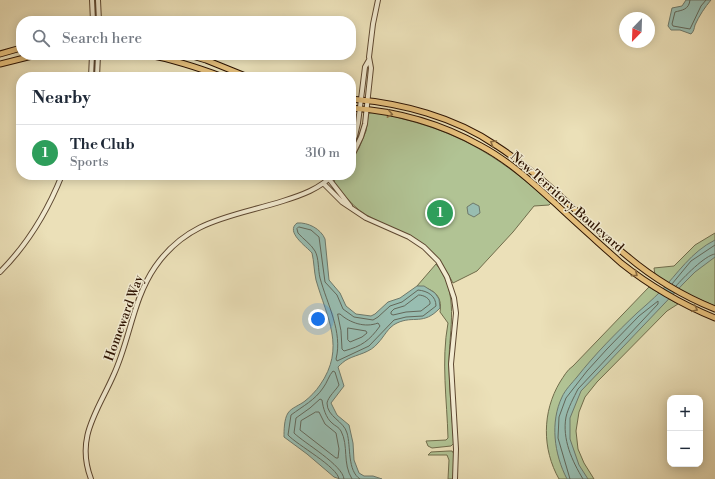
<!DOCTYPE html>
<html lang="en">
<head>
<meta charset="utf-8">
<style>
  body { margin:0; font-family:"Libre Bodoni",serif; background:#f6f6f7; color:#1f2937 }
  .controls { position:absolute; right:12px; bottom:12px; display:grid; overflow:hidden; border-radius:8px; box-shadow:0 2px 10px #0003 }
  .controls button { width:36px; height:36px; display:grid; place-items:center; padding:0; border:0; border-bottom:1px solid #e0e1e3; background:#fff; color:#1f2937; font:20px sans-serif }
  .compass { position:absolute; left:619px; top:12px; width:36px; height:36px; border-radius:50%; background:#fff; box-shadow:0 2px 10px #0003; rotate:203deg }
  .you { position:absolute; left:318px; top:319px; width:14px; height:14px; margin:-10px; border:3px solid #fff; border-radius:50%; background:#1a73e8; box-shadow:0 0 0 6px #1a73e833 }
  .badge { display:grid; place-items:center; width:26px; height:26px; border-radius:50%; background:#8f2418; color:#fff; font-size:13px; font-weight:700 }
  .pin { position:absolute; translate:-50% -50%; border:2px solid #fff; box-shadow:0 1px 4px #0006 }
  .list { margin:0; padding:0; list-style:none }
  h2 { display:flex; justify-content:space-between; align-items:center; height:52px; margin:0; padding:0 16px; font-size:17px }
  h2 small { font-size:13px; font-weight:400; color:#747a83 }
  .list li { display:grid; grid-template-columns:26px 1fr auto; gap:12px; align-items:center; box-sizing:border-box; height:56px; padding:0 16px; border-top:1px solid #e0e1e3 }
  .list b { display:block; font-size:15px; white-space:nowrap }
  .list p { margin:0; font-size:13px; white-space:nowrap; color:#747a83 }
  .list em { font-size:13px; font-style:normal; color:#747a83 }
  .icon { flex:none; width:22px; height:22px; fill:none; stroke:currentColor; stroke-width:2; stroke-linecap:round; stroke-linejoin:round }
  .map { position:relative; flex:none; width:715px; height:479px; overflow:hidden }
  .search { position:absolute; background:#fff; box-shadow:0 2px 10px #0003; left:16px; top:16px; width:340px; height:44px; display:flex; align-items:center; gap:10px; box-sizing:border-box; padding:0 14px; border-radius:16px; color:#747a83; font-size:15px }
  .panel { position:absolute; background:#fff; box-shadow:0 2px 10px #0003; left:16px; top:72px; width:340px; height:108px; border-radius:16px }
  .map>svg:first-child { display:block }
  .green { fill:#b1c394; stroke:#706c4b }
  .water { fill:#98bdb1; stroke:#6e796b }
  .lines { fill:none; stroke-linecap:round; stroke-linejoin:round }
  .shore { stroke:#63685a; stroke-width:1 }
  .minor-casing { stroke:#5d4730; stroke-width:6 }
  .major-casing { stroke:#2e1402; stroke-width:7 }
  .minor { stroke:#f2ebd1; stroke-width:4 }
  .major { stroke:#e6c07c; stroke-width:5 }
  .oneway { stroke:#8a6a3f }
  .labels { text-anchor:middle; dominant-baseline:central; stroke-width:3; stroke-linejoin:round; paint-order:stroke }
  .street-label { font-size:13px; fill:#2e1402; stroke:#f2ebd1 }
</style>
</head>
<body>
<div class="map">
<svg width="715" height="479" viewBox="0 0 715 479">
  <rect width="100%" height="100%" fill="#ebe0b8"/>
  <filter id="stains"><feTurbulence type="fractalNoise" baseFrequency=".005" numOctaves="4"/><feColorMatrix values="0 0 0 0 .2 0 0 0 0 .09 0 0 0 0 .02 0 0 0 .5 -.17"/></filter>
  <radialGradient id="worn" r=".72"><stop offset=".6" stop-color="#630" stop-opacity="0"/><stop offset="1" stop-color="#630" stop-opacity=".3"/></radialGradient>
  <path class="green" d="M369,113C379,111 393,116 403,119C464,134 505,161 551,203L549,205L534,206L513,232L477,271L453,283C436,251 424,241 391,227C380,222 368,217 359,210C349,202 342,192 334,183L335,179L338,175H351V160L359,148L366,131L368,117Z
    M715,233V306L687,294L655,275L654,268L674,266L695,245Z
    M436,264C460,292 449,330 449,362C449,389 452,416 454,443L451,446L432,448L428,446L426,441L446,440L448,438C447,400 441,361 448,323L440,312C443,295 432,288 417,286Z
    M649,287L678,304L667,311L597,382L585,397L579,412L576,431L578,449L584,463L594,479H559C542,449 542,412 560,382C564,376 567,370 573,366Z
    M449,451H452L454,454V479H448L449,460L447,455H428L431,452Z"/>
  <path class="water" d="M686,0H711C705,7 699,16 695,25C694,29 694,31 691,34L680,30H671L668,26L672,8L682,6Z
    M473,203L479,206L480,213L474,217L468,214L467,207Z
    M297,223C308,222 321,229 325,239L329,280L340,293L346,306L356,314L371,316L375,314L388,302L400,298L417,286H424L435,293L439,299L440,308C423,326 414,315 397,323C388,327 384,337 378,343C370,353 358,354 348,359C344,361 341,364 338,367L344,386L331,403L337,415L349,425L353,443L354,460L359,473L364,476H373L382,479H340L334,477L307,454L284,437C284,431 284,419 288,413C291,408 300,405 305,401C310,397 316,391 320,385C346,348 327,318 316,280C314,271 314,261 312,253C306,246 285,232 297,223Z
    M715,240V257L695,272L684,283L581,391L570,418V439L579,465L588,479H567C554,454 550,422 562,397C565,390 572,383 577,377C595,354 616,333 637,313C645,306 653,299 660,292C678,273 691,252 715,240Z"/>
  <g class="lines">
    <path class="shore" d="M690,0C689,10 682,10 675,12L672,24L673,26L690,29L701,6L706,0
      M299,227L311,230L319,237L325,282L337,295L343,309L354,317L373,320L378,317L390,306L402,302L418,290C428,291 436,296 436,306L423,316L406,317L394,320L369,346L337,361L336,359C343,332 327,304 320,278C318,270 319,258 315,251C311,244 303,239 298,233L297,229Z
      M672,284L691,261L715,245
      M676,286C683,278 705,255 715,254
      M419,295C424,295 431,299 430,304L421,311L406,312L393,315L391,314V312L394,309L404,306Z
      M338,314H340C350,323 365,328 378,323L380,326C369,341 362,346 344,351L342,349L341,331Z
      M348,328L366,331L367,333L362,337L350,342L348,340Z
      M316,412H319L325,424L336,433L339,449L338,458H336L300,430L301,421Z
      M339,479C338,467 297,445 288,435L291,415C303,406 315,400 323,388C327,383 329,375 333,371L335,372L339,385C336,390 328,397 327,403C327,417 344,421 347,433C351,446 347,471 360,479
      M344,479C343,465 304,443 294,433L296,418L310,408L320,399L322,400C323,408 326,418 332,423C335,426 339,427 341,431C349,446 342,463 352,479
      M570,479L558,438L559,417L566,398L587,371L607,349L639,316L658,301V304L578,389C574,397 568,408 566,417C562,439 572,461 583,479"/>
    <defs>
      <path id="minor" d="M92,0L93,21
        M98,0L99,21
        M91,77L92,55
        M97,77L98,55
        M351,146L355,136L358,123L365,67L369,60
        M351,158L361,137L365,124L371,68L369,57L373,24L378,0
        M329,179L350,206
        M324,184L342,202L366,218L409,237L424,247L438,261L447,277L454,298L456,313L451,364L456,449L455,479
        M0,272C27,245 48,210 62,175
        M91,479C75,437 98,411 114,374C130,339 133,299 155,267C188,219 232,217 283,201C302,195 319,189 333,175"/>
      <path id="major" d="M0,54L21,48
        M149,55C175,60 199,68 223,77
        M189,55L206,60L248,77
        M0,64L36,55
        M351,99C401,103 455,117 497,146C545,177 583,220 627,256C653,278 683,296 715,309
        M351,108C396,111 442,124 481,146C509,161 533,183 556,204C577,224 599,243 621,263C650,286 681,304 715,318"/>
    </defs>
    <use href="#minor" class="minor-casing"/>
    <use href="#major" class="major-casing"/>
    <use href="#minor" class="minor"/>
    <use href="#major" class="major"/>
  </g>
  <defs><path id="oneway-chevron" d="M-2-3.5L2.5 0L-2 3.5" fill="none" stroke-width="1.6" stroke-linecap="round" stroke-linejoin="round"/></defs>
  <g class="oneway">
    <use href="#oneway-chevron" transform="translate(390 114) rotate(11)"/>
    <use href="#oneway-chevron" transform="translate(493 143) rotate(-149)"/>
    <use href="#oneway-chevron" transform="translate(635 274) rotate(37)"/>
    <use href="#oneway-chevron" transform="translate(695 309) rotate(25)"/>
  </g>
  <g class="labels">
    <g class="street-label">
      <text transform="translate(567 202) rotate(41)">New Territory Boulevard</text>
      <text transform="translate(124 318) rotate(-70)">Homeward Way</text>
    </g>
  </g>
  <rect width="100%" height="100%" filter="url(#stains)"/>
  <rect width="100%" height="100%" fill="url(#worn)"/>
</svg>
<div class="controls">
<button>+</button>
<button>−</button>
</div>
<svg class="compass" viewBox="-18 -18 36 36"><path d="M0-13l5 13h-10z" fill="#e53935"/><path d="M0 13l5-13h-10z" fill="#747a83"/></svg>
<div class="you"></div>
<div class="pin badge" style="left:440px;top:213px;background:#2e9e5b">1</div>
<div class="search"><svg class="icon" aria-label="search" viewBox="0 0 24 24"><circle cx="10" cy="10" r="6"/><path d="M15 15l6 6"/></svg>Search here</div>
<section class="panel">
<h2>Nearby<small></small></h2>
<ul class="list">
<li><span class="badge" style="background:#2e9e5b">1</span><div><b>The Club</b><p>Sports</p></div><em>310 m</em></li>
</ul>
</section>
</div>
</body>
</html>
